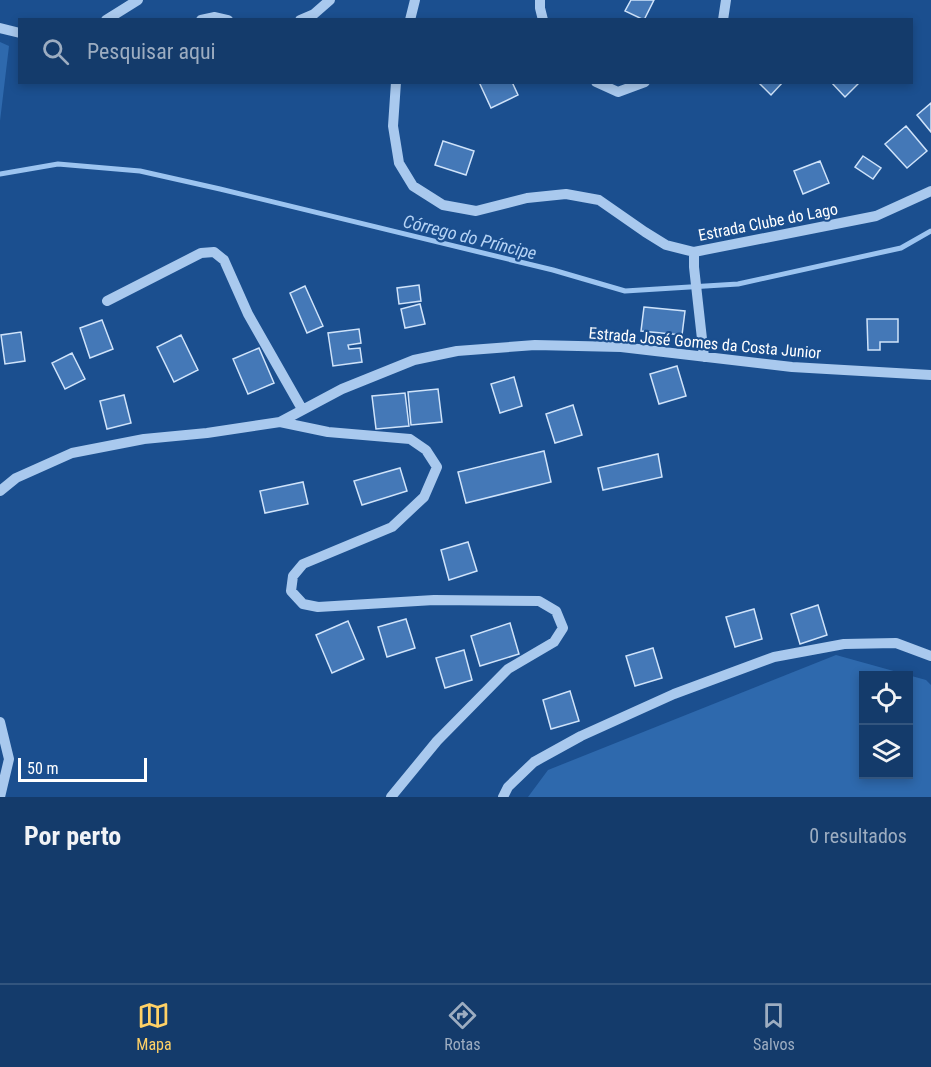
<!DOCTYPE html>
<html lang="pt">
<head>
<meta charset="utf-8">
<style>
  body { margin:0; font-family:"Roboto Condensed",sans-serif; background:#1d4271; color:#f1f3f6 }
  .controls { position:absolute; right:18px; bottom:18px; display:grid; overflow:hidden; border-radius:0px; box-shadow:0 3px 9px #0003 }
  .controls button { width:54px; height:54px; display:grid; place-items:center; padding:0; border:0; border-bottom:2px solid #33557e; background:#143b6b; color:#f1f3f6; font:30px sans-serif }
  .scale { position:absolute; left:18px; bottom:15px; width:129px; box-sizing:border-box; padding-left:6px; border:3px solid #fff; border-top:0; font-size:16px; line-height:21px; white-space:nowrap; color:#fff; -webkit-text-stroke:4px #1b4f8f; paint-order:stroke }
  .list { margin:0; padding:0; list-style:none }
  h2 { display:flex; justify-content:space-between; align-items:center; height:78px; margin:0; padding:0 24px; font-size:26px }
  h2 small { font-size:20px; font-weight:400; color:#9dadc1 }
  .icon { flex:none; width:33px; height:33px; fill:none; stroke:currentColor; stroke-width:2; stroke-linecap:round; stroke-linejoin:round }
  .map { position:relative; flex:none; width:931px; height:797px; overflow:hidden }
  .search { position:absolute; background:#143b6b; box-shadow:0 3px 9px #0003; left:18px; right:18px; top:18px; height:66px; display:flex; align-items:center; gap:15px; box-sizing:border-box; padding:0 21px; border-radius:0px; color:#9dadc1; font-size:22px }
  .sheet { height:186px; background:#143b6b }
  nav { display:flex; justify-content:space-around; align-items:center; box-sizing:border-box; height:84px; border-top:2px solid #33557e; background:#143b6b; font-size:16px; color:#9dadc1 }
  nav a { display:grid; justify-items:center; gap:3px }
  nav .on { color:#ffd166 }
  .map>svg:first-child { display:block }
  .green { fill:#2e69ad; fill-rule:evenodd }
  .lines { fill:none; stroke-linecap:round; stroke-linejoin:round }
  .stream { stroke:#9cc4f0; stroke-width:5 }
  .building { fill:#4478b7; stroke:#cfe3fa; stroke-width:1.5 }
  .minor { stroke:#a9c9ee; stroke-width:10 }
  .labels { text-anchor:middle; dominant-baseline:central; stroke-width:4.5; stroke-linejoin:round; paint-order:stroke }
  .street-label { font-size:16px; fill:#fff; stroke:#1b4f8f }
  .water-label { font-size:18px; font-style:italic; fill:#b5d3f5; stroke:#1b4f8f }
</style>
</head>
<body>
<div class="map">
<svg width="931" height="797" viewBox="0 0 931 797">
  <rect width="100%" height="100%" fill="#1b4f8f"/>
  <path class="green" d="M0,42L9,46L0,121Z
    M836,655L926,680L931,685V797H528L548,770ZM864,676H908V774H864Z"/>
  <g class="lines">
    <path class="stream" d="M0,174L58,164L140,171L220,189L553,270L625,291L738,284L901,248L931,231"/>
  </g>
  <path class="building" d="M631,0H654L644,20L625,11Z
    M479,82H512L518,95L491,108Z
    M758,82H783L771,95Z
    M831,82H859V83L845,97Z
    M931,103V132L917,115Z
    M906,126L927,151L907,168L885,144Z
    M443,141L474,151L466,175L435,165Z
    M863,156L881,168L873,179L855,167Z
    M820,161L829,183L803,194L794,171Z
    M419,285L421,301L399,304L397,288Z
    M305,286L323,326L307,333L290,293Z
    M420,304L425,324L405,328L401,309Z
    M644,307L685,311L682,335L641,331Z
    M867,319H898V342H880V350H868Z
    M102,320L113,349L90,358L80,328Z
    M359,329L361,343L348,345L349,349L360,348L362,362L333,366L328,333Z
    M21,332L25,361L5,364L1,335Z
    M181,335L198,370L174,382L157,347Z
    M259,348L274,383L248,394L233,359Z
    M72,353L85,379L65,389L52,363Z
    M677,366L686,396L659,404L650,374Z
    M514,377L522,406L500,413L491,384Z
    M438,389L442,422L411,425L408,392Z
    M405,393L409,426L376,429L372,396Z
    M124,395L131,423L107,429L100,401Z
    M573,405L582,435L555,443L546,414Z
    M544,451L551,482L466,503L458,472Z
    M658,454L662,477L603,490L598,468Z
    M400,468L407,491L362,505L354,481Z
    M303,482L308,504L265,513L260,491Z
    M468,542L477,571L449,580L441,550Z
    M818,605L827,635L800,644L791,614Z
    M754,609L762,639L735,647L726,617Z
    M406,619L415,648L387,657L378,627Z
    M348,621L364,659L332,673L316,635Z
    M510,623L519,654L480,666L471,636Z
    M653,648L662,678L635,686L626,656Z
    M464,650L472,680L445,688L436,658Z
    M570,691L579,721L551,729L543,700Z"/>
  <g class="lines">
    <path class="minor" d="M540,0V8L543,20
      M106,20L138,0
      M201,20L215,17L228,20
      M300,20L314,14L330,0
      M410,20L415,0
      M723,20L726,0
      M0,28L20,33
      M396,82L393,126L399,163L413,186L443,205L476,211L527,198L566,194L599,200L645,232L666,245L694,252L876,216L931,191
      M596,82L618,92L645,82
      M694,252V267L704,357
      M107,301L201,253L214,252L224,260L248,314L302,409
      M280,422L328,432L410,439L426,450L437,467L424,497L392,527L303,564L293,576L291,591L303,604L318,607L434,600L539,601L556,611L563,628L554,642L508,669L437,741L391,797
      M0,491L16,478L72,453L144,439L207,433L280,422L342,389L414,360L457,351L535,345L621,347L792,367L931,375
      M0,722L9,759L0,797
      M503,797L508,787L534,762L581,736L674,694L774,657L844,644L896,643L931,656"/>
  </g>
  <g class="labels">
    <g class="street-label">
      <text transform="translate(768 222) rotate(-11)">Estrada Clube do Lago</text>
      <text transform="translate(705 343) rotate(5)">Estrada José Gomes da Costa Junior</text>
    </g>
    <g class="water-label">
      <text transform="translate(470 237) rotate(14)">Córrego do Príncipe</text>
    </g>
  </g>
</svg>
<div class="controls">
<button><svg class="icon" aria-label="locate" viewBox="0 0 24 24"><circle cx="12" cy="12" r="6"/><path d="M12 2v4M12 18v4M2 12h4M18 12h4"/></svg></button>
<button><svg class="icon" aria-label="layers" viewBox="0 0 24 24"><path d="M12 4l9 5-9 5-9-5zM3 14l9 5 9-5"/></svg></button>
</div>
<div class="scale">50 m</div>
<div class="search"><svg class="icon" aria-label="search" viewBox="0 0 24 24"><circle cx="10" cy="10" r="6"/><path d="M15 15l6 6"/></svg>Pesquisar aqui</div>
</div>
<section class="sheet">
<h2>Por perto<small>0 resultados</small></h2>
<ul class="list">
</ul>
</section>
<nav>
<a class="on"><svg class="icon" aria-label="map" viewBox="0 0 24 24"><path d="M3 6l6-2 6 2 6-2v14l-6 2-6-2-6 2zM9 4v14M15 6v14"/></svg>Mapa</a>
<a><svg class="icon" aria-label="directions" viewBox="0 0 24 24"><path d="M12 3l9 9-9 9-9-9zM9 14v-3h6M13 9l2 2-2 2"/></svg>Rotas</a>
<a><svg class="icon" aria-label="saved" viewBox="0 0 24 24"><path d="M7 4h10v16l-5-4-5 4z"/></svg>Salvos</a>
</nav>
</body>
</html>
